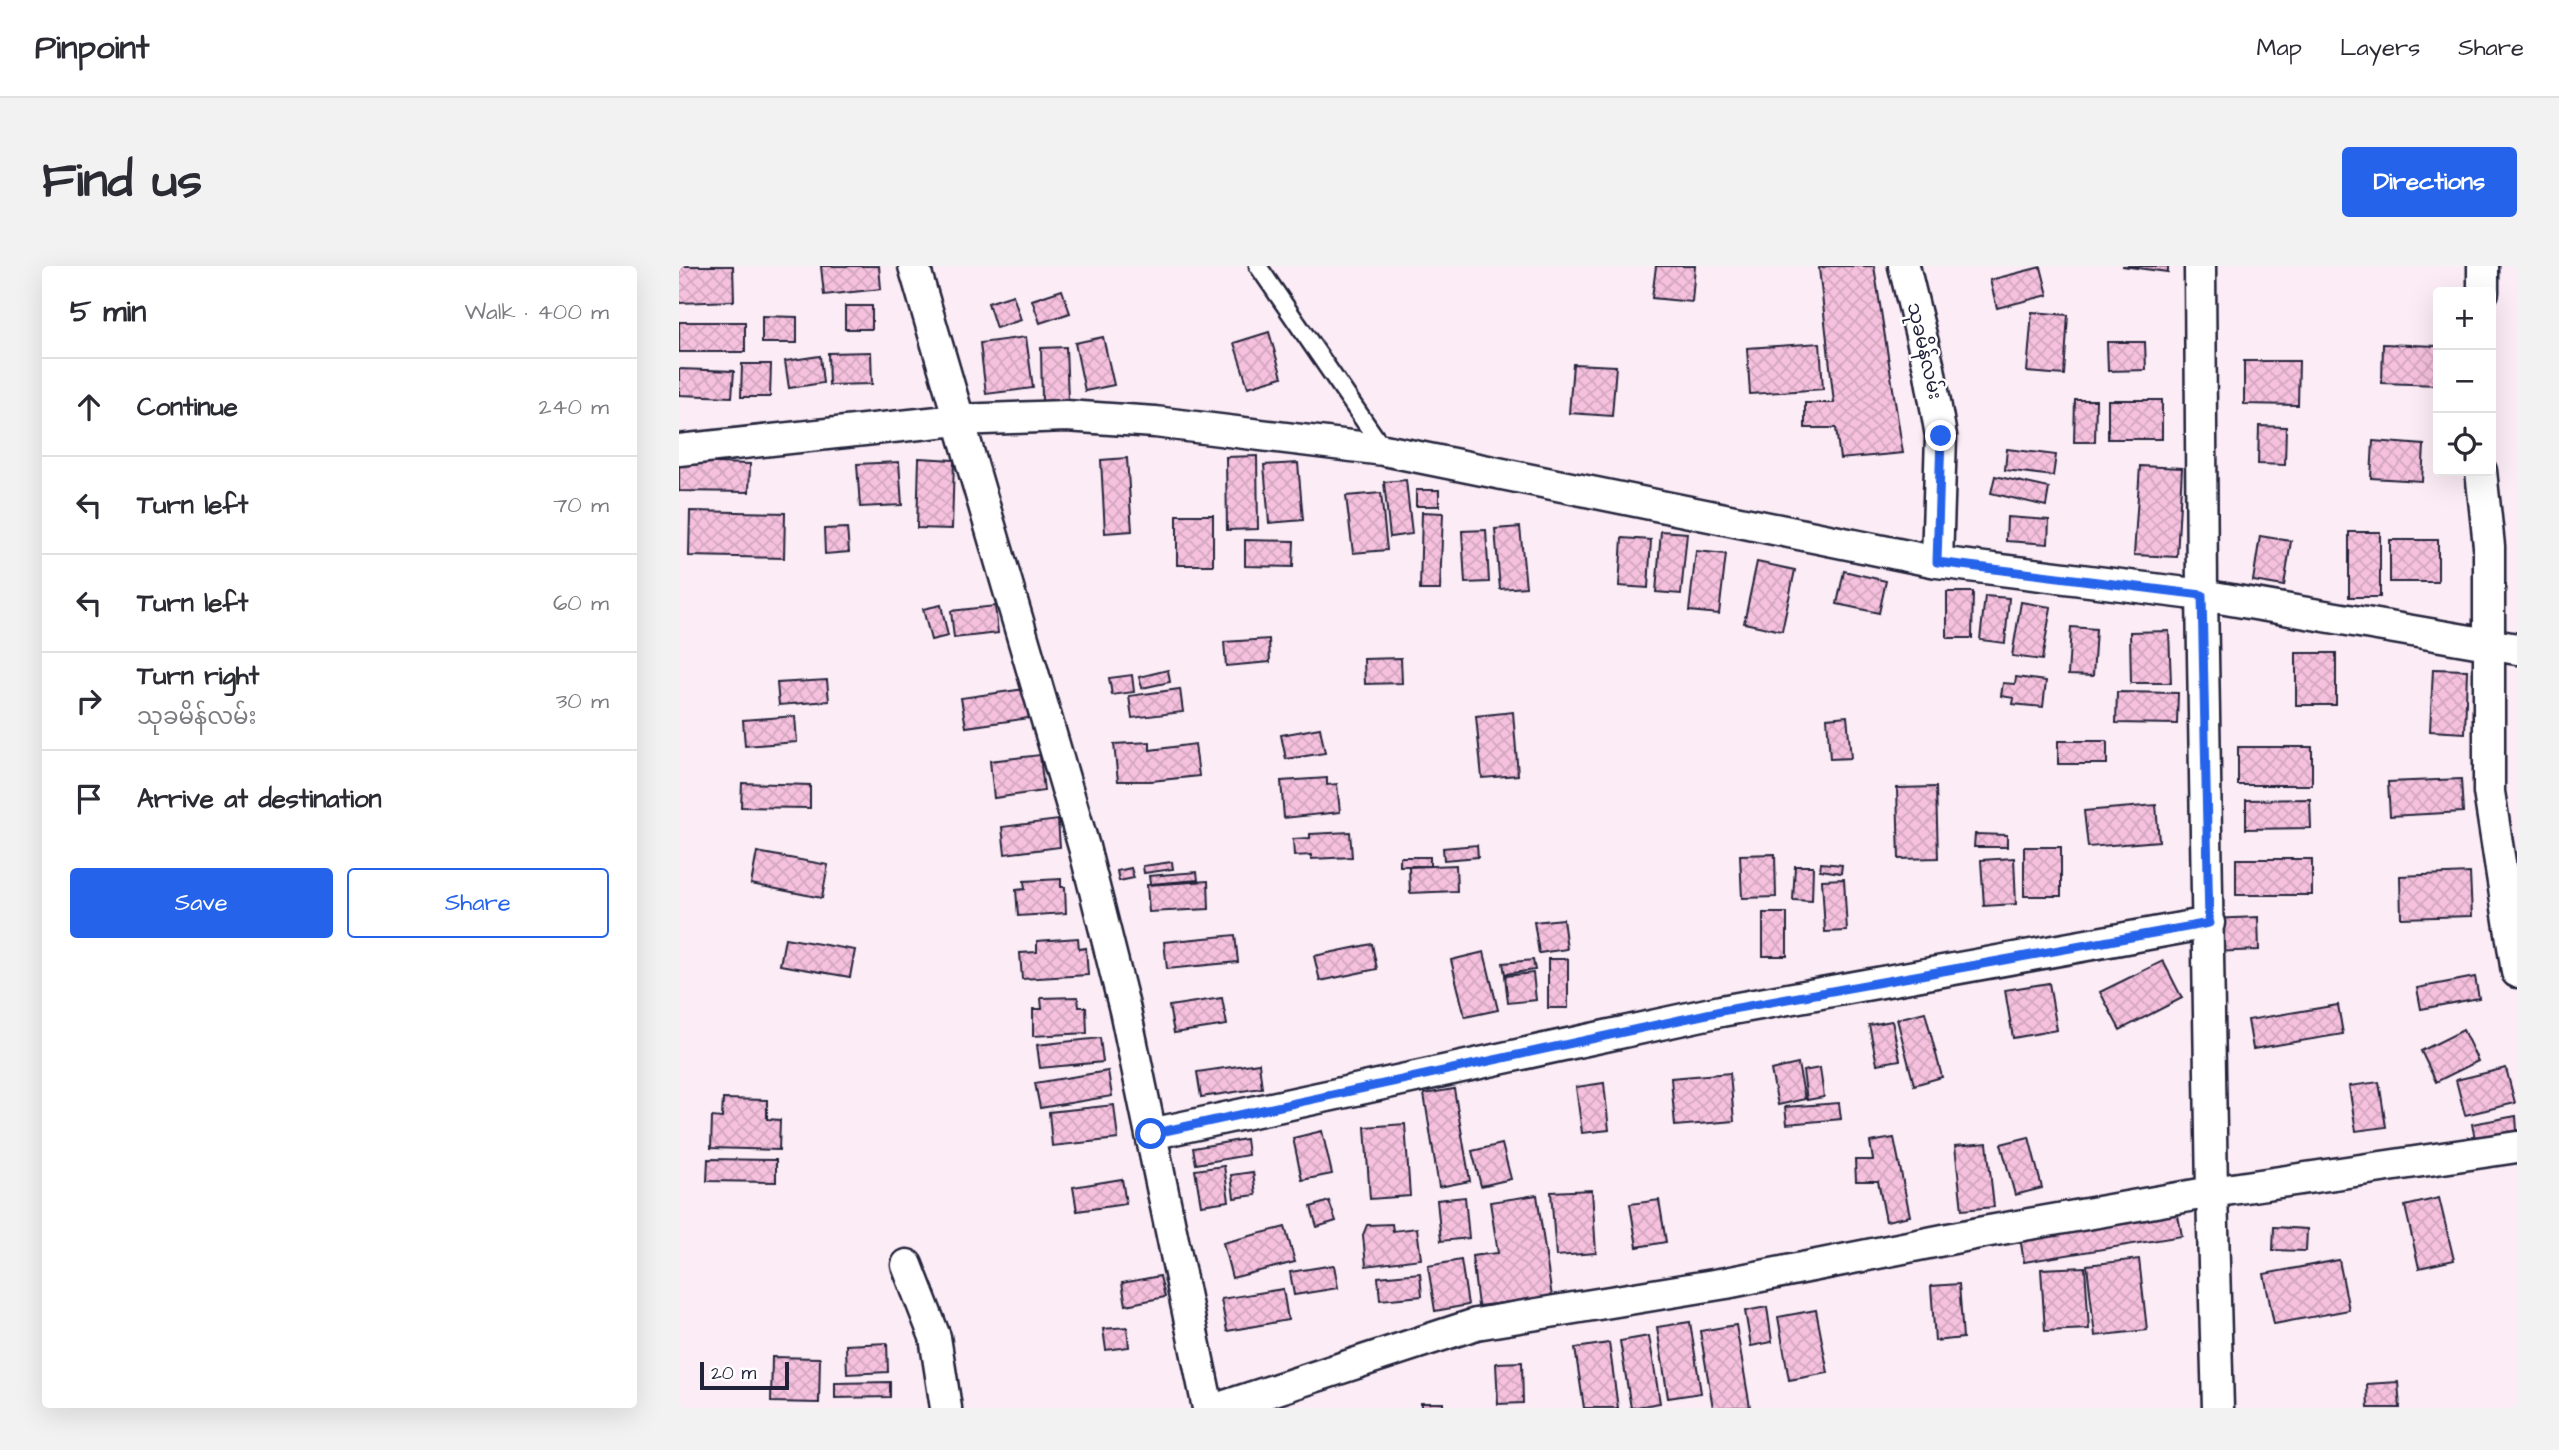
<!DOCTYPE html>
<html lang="en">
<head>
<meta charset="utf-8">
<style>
  body { margin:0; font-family:"Architects Daughter","Noto Sans Myanmar",sans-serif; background:#f2f2f3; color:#2b2b33 }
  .controls { position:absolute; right:21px; top:21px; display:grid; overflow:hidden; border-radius:7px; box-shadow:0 7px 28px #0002 }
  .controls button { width:63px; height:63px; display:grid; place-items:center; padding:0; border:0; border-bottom:2px solid #e1e1e2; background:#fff; color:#2b2b33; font:35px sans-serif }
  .scale { position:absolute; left:21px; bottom:18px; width:89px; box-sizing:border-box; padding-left:7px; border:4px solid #22223b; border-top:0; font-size:19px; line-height:24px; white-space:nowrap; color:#22223b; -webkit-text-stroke:5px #fff; paint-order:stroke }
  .stop { position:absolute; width:21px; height:21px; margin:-16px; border:5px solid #2563eb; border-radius:50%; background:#fff }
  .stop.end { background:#2563eb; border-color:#fff; box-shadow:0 2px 7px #0008 }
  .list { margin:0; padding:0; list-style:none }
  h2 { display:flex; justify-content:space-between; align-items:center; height:91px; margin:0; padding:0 28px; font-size:30px }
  h2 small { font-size:23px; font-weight:400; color:#7c7c81 }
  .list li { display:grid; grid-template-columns:46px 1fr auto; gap:21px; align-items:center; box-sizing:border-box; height:98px; padding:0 28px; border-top:2px solid #e1e1e2 }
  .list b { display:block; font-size:26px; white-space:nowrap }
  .list p { margin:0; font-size:23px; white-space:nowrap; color:#7c7c81 }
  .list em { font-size:23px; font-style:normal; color:#7c7c81 }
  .actions { display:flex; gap:14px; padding:21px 28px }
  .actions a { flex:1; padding:16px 0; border:2px solid #2563eb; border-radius:7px; text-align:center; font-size:24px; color:#2563eb }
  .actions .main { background:#2563eb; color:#fff }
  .icon { flex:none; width:38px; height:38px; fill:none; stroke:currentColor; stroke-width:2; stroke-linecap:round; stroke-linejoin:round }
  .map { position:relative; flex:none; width:1838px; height:1142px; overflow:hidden; border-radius:7px }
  header { display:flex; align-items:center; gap:42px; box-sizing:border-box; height:98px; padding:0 35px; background:#fff; border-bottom:2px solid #e1e1e2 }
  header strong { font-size:33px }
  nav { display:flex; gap:38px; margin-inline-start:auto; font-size:24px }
  .intro { display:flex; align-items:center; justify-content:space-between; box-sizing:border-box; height:168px; padding:0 42px }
  h1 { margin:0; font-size:49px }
  .button { padding:18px 32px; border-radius:7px; background:#2563eb; color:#fff; font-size:24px; font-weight:700 }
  main { display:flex; gap:42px; padding:0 42px }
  aside { flex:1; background:#fff; border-radius:7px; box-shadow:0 7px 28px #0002 }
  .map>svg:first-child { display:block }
  .building { fill:url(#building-cross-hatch); stroke:#22223b; stroke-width:2 }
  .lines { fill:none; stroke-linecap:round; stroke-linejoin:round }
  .lane-casing { stroke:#22223b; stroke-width:21 }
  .street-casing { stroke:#22223b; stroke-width:35 }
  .lane { stroke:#fff; stroke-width:16 }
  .street { stroke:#fff; stroke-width:30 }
  .route { stroke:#2563eb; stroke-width:9 }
  .labels { text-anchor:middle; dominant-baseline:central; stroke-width:5; stroke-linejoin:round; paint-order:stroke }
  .street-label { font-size:19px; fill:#22223b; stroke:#fff }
</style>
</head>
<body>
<header>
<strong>Pinpoint</strong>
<nav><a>Map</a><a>Layers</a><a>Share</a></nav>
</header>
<div class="intro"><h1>Find us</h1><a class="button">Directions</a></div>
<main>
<aside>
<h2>5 min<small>Walk · 400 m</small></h2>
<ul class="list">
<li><svg class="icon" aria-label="ahead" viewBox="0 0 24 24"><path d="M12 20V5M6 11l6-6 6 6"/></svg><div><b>Continue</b></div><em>240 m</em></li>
<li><svg class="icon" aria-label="left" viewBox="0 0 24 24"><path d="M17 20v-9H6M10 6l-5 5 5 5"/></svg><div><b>Turn left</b></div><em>70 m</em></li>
<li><svg class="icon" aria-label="left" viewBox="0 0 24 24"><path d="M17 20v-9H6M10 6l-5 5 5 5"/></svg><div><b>Turn left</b></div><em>60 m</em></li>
<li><svg class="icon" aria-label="right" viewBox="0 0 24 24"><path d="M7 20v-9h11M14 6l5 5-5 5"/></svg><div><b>Turn right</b><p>သုခမိန်လမ်း</p></div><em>30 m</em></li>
<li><svg class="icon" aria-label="arrive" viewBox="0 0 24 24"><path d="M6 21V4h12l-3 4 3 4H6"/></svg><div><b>Arrive at destination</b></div></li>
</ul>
<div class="actions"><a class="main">Save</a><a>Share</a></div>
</aside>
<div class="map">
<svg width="1838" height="1142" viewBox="0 0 1838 1142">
  <defs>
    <pattern id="building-cross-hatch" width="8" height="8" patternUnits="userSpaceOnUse" patternTransform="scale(1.75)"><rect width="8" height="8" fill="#f6c1de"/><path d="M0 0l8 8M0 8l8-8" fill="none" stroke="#d3a6bf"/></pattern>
  </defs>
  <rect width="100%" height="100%" fill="#fcecf5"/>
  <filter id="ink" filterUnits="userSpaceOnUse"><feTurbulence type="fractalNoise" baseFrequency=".0143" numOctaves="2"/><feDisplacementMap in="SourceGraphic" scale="14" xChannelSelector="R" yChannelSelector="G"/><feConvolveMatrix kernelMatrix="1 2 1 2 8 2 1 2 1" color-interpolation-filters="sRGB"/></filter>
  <g filter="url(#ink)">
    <path class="building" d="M0,0H54L55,35L0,37Z
      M142,0H200L202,23L145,29Z
      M977,0H1016L1013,36L973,32Z
      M1148,0H1195L1224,187L1161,193L1157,162H1126V137H1155L1140,2Z
      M1443,0H1489V6Z
      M1362,1L1369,29L1318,42L1311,14Z
      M383,24L391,47L361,57L353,34Z
      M334,29L342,54L317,62L309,37Z
      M166,40H193V63H166Z
      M1353,46L1389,49L1385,109L1348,106Z
      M83,50L118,51V77H83Z
      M0,56H66V86H0Z
      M590,66L603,111L569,121L555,77Z
      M347,71L354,122L307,128L301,77Z
      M424,71L435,119L406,125L396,77Z
      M1428,76H1466L1467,104L1429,105Z
      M1141,77L1144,123L1071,128L1068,82Z
      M1704,78L1759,80V119L1703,117Z
      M387,81L389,134L363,135L362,82Z
      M192,86L193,118L150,119L149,87Z
      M141,90L144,117L110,122L106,95Z
      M1565,95H1620L1619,139L1565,138Z
      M63,98H92L91,131H62Z
      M894,98L937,100L933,150L890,147Z
      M0,103L55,105L53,131L0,129Z
      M1396,134H1417L1416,176H1395Z
      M1429,134H1483V173H1429Z
      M1580,160L1607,161L1606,199L1579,198Z
      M1694,175L1745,179L1743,215L1692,212Z
      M1328,183L1377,189L1374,210L1326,204Z
      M578,190L579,263L548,264L547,191Z
      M240,192L275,194L273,263L238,262Z
      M448,192L453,265L426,267L422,194Z
      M0,196L71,198L70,226L0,225Z
      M220,196L223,239L181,241L178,198Z
      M619,197L624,254L590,257L585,199Z
      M1461,200L1503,202L1498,291L1455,289Z
      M1316,210L1370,222L1367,240L1312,227Z
      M727,214L733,268L711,271L705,216Z
      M737,224H760V240H737Z
      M702,227L708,284L674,287L667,230Z
      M11,245L106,247L105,292L10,290Z
      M743,246L764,247L761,324H741Z
      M498,249H534V299H498Z
      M1328,251L1370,254L1369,278L1327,275Z
      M841,261L847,321L821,323L816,263Z
      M168,262L170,286L146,288L145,263Z
      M807,264L810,316L786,317L783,265Z
      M982,265L1008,267L1002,328L977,326Z
      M1670,266H1701V331H1670Z
      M1581,270L1612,275L1605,320L1574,315Z
      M943,272L972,274L969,322L940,320Z
      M566,274L615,275L614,301L566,300Z
      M1711,274H1759V316H1711Z
      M1017,285L1047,288L1040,348L1010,345Z
      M1078,296L1116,304L1103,365L1065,357Z
      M1165,305L1207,315L1200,347L1158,338Z
      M1268,326H1294L1293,372H1268Z
      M1306,330L1330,332L1326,377L1301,374Z
      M1342,336L1372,341L1363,394L1333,390Z
      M262,339L269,370L252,374L244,343Z
      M316,340L319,367L275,372L272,345Z
      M1392,361L1417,363L1414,410L1389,409Z
      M1490,365L1492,417H1452L1451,366Z
      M590,373L591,396L547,400L545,376Z
      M1617,387H1657V439H1617Z
      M722,392L723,417L686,418L685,393Z
      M1754,403L1788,404L1786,467L1751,465Z
      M489,404L491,416L463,422L460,411Z
      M453,409L455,426L433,429L430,412Z
      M1337,411L1367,415L1364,441L1334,438L1335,432L1322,430L1324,417L1336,418Z
      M148,414L150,435L100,439L98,417Z
      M346,423L350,452L287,461L282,432Z
      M501,423L504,446L453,452L450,430Z
      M1438,426L1499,427L1498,458L1437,457Z
      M834,446L839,509L803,512L797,450Z
      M116,450L118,476L66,480L64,454Z
      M1168,450L1172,492L1151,493L1148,452Z
      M641,462L646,487L607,493L602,469Z
      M1379,475H1428V498H1379Z
      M471,476V484L516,478L520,510L472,515H439L435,478Z
      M1559,481H1633V519H1559Z
      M361,489L365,525L315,532L311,495Z
      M648,512V519L658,518L661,546L605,552L602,515Z
      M1782,513L1784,546L1711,550L1709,516Z
      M63,517L131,519V542L62,541Z
      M1257,521L1259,592L1220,593L1218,522Z
      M1631,533L1632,562L1567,563V534Z
      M1477,539L1480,575L1409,581L1405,545Z
      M379,554L381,581L326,588L323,561Z
      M671,566L673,591L632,593V589L615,590L614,573L631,572V568Z
      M1296,568L1328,569V581H1295Z
      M798,579L799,591L765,594L764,582Z
      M1345,581H1382V630H1345Z
      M78,586L149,599L143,632L72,618Z
      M1096,588L1097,631L1063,632L1061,589Z
      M721,591H751V600H721Z
      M1335,592L1337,638L1305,640L1302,594Z
      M1557,593H1633V629H1557Z
      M493,596L494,603L465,607L464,600Z
      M1142,597L1163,599L1162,607L1141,604Z
      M777,599L778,625L731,627L730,601Z
      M1116,600H1134L1133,635L1114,634Z
      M452,602L455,612L440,615L438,605Z
      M518,606L519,614L471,618L470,610Z
      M1791,607L1793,650L1722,652L1721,610Z
      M382,613V621H386L387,647L339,650L337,624L346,623L345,615Z
      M1165,613L1168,665L1146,666L1143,614Z
      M529,615L530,643L470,646L468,619Z
      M1084,647H1108V690H1084Z
      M1579,651L1580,684L1534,686L1532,653Z
      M884,653L888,683L860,687L855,656Z
      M556,669L559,696L488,703L485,676Z
      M106,672L176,684L171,711L101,699Z
      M399,672L400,683L407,682L409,709L343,713L341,687L358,686V675Z
      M693,678L698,703L641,715L635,690Z
      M805,686L819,744L786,751L772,694Z
      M869,693H889V742H869Z
      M854,694L856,704L826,708L824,697Z
      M1484,695L1503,732L1441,764L1421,726Z
      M854,707L857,734L829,737L826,710Z
      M1796,711L1800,732L1742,743L1738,722Z
      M1370,717L1378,764L1334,772L1326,724Z
      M399,731L400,741H407L408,767L354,770V743H363L362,732Z
      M543,732L548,759L495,767L490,740Z
      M1659,739L1664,768L1574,783L1569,754Z
      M1246,746L1263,811L1235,819L1218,753Z
      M1213,755L1221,794L1198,798L1190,759Z
      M1784,764L1799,795L1757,816L1742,785Z
      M421,772L424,796L361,802L358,779Z
      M580,797L583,822L522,831L518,806Z
      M1119,798L1126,833L1099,839L1092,804Z
      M1141,802L1145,831L1128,834L1124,805Z
      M1827,802L1836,837L1786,849L1777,814Z
      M429,805L433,830L361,842L356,817Z
      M1051,807L1055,855L996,860L992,812Z
      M1700,816L1707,861L1677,865L1670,820Z
      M925,817L930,864L903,867L897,821Z
      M775,823L791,915L760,921L745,828Z
      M44,833L88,834V853L101,854L100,884L32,882L33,851L43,852Z
      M1160,837L1162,853L1108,858L1106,841Z
      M435,839L439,873L373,880L370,846Z
      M1837,850L1838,865L1796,873L1793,858Z
      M726,858L731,930L691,933L686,861Z
      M643,865L653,908L623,914L614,872Z
      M1350,871L1363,922L1336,929L1322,878Z
      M1215,872L1231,950L1207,955L1199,915H1177L1176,894H1194L1191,876Z
      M567,873L569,889L517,898L514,882Z
      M1308,877L1315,941L1283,944L1276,880Z
      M823,878L832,913L802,920L793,885Z
      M29,893L97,894V916L28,915Z
      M545,900L550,935L522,939L516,904Z
      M574,906L577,929L555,932L552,909Z
      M443,913L447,938L398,945L394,921Z
      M913,924L917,987L877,990L872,926Z
      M858,929L873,1031L799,1040L793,990L819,987L811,936Z
      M786,931L790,972L762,975L758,934Z
      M1760,932L1775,994L1740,1002L1726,940Z
      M980,934L987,976L958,981L951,938Z
      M650,935L657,955L638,961L632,941Z
      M1497,939L1503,970L1345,996L1340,965Z
      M713,958L714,965L738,962L742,993L687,1000L684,969L688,959Z
      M606,961L616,996L553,1012L544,977Z
      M1595,961L1628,963L1627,985L1594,984Z
      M1460,993L1468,1064L1416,1070L1408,999Z
      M782,994L789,1039L756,1045L749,1000Z
      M1660,994L1670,1044L1595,1058L1585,1008Z
      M655,999L659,1022L615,1029L611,1006Z
      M1406,1001L1410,1063L1366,1065L1362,1003Z
      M741,1007L743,1030L701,1034L699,1011Z
      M481,1010L486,1031L447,1039L443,1017Z
      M1280,1018L1284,1072L1256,1075L1252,1020Z
      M604,1023L609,1054L548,1065L542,1033Z
      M1088,1041L1093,1076L1072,1080L1066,1045Z
      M1137,1044L1149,1107L1110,1114L1099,1051Z
      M1011,1056L1022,1127L989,1132L978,1061Z
      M1057,1059L1071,1141L1034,1142L1021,1065Z
      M448,1061L450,1081L427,1084L424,1063Z
      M970,1070L981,1137L952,1142L941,1075Z
      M208,1077L209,1106L168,1108L167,1079Z
      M930,1077L939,1142H905L896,1082Z
      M93,1091L141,1092L140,1137L92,1136Z
      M843,1096L844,1137L819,1138L817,1097Z
      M211,1116V1131L156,1132V1117Z
      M1719,1116L1721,1142H1689L1688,1118Z
      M742,1137H764V1142H742Z"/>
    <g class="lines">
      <defs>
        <path id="lane" d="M579,0L705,184"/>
        <path id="street" d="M235,0L405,581L446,744L529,1142
          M1225,0L1250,102L1262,170L1258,296
          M1521,0L1523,329L1533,926L1539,1142
          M1804,0V26
          M0,184L278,154L387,150L476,156L705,184L1258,296L1523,329L1838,383
          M1802,205L1810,280V526L1838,706
          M472,868L1042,745L1530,657
          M228,999L256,1071L267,1142
          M540,1142L797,1058L1047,1017L1305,966L1533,926L1838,881"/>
      </defs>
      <use href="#lane" class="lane-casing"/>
      <use href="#street" class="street-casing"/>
      <use href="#lane" class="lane"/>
      <use href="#street" class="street"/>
    </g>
  </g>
  <g class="lines" filter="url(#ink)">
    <path class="route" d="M472,868L1042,745L1530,657L1523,329L1258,296L1262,170"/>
  </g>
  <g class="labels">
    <g class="street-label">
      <text transform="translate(1245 85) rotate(77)">သုခမိန်လမ်း</text>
    </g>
  </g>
</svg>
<div class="controls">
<button>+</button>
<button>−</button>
<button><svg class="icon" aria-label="locate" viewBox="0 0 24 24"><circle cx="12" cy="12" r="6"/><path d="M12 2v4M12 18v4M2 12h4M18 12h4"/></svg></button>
</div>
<div class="scale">20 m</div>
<div class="stop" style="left:472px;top:868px"></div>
<div class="stop end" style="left:1262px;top:170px"></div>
</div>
</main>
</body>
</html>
